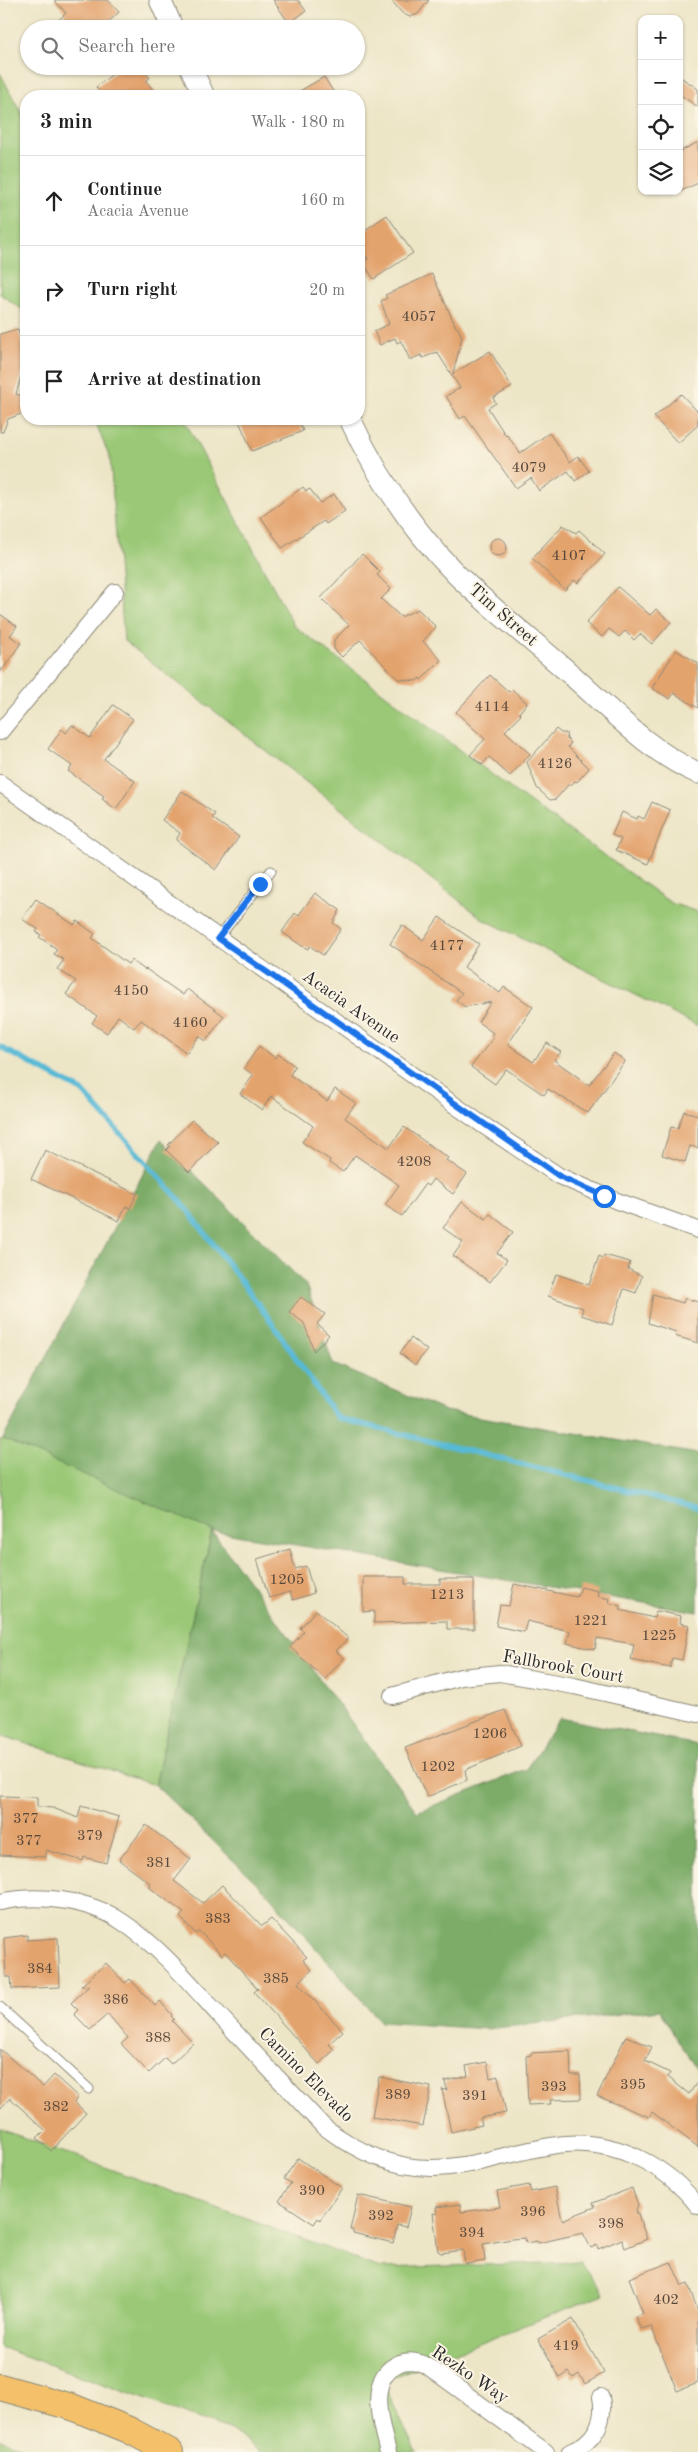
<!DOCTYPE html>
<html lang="en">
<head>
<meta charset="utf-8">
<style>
  body { margin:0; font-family:"Old Standard TT",serif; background:#f2f2f2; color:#222 }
  .controls { position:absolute; right:15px; top:15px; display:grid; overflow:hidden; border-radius:10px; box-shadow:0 1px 4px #0004 }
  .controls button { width:45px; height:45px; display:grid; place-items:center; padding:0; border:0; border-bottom:1px solid #e0e0e0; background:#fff; color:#222; font:25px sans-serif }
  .stop { position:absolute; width:15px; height:15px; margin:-11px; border:4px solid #1a73e8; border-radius:50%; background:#fff }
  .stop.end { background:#1a73e8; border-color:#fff; box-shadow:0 1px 5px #0008 }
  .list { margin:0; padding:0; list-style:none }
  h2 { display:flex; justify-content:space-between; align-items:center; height:65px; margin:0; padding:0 20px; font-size:21px }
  h2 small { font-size:16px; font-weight:400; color:#767676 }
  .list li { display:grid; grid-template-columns:32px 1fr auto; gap:15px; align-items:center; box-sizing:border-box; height:90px; padding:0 20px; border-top:1px solid #e0e0e0 }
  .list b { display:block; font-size:19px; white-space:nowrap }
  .list p { margin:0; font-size:16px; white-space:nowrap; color:#767676 }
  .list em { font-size:16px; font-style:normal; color:#767676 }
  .icon { flex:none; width:28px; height:28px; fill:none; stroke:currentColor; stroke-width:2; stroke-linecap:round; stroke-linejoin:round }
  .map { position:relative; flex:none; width:698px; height:2452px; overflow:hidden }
  .search { position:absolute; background:#fff; box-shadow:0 1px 4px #0004; left:20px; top:20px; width:345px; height:55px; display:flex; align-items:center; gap:12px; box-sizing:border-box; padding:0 18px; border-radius:28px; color:#767676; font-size:19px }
  .panel { position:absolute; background:#fff; box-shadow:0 1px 4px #0004; left:20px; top:90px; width:345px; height:335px; border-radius:20px }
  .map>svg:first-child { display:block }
  .green { fill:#9ac876; stroke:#627a50 }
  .forest { fill:#7bac67; stroke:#536c49 }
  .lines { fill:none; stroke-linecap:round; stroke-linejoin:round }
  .stream { stroke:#57b9d6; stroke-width:5.5 }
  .building { fill:#e3a36d }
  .service-casing { stroke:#8c8878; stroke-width:11 }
  .minor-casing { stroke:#8c8878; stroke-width:18 }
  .tertiary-casing { stroke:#8c8878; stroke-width:23 }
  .primary-casing { stroke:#8c8878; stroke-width:28 }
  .service { stroke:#fff; stroke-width:9 }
  .minor { stroke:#fff; stroke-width:16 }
  .tertiary { stroke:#fff; stroke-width:21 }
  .primary { stroke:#f4c16a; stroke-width:26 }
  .route { stroke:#1a73e8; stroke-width:6 }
  .labels { text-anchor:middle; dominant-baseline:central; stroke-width:4; stroke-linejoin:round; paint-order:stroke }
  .number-label { font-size:15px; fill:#59493c }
  .street-label { font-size:18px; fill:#2b2b2b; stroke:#fcf5e5 }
</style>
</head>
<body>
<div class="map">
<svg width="698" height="2452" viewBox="0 0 698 2452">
  <rect width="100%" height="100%" fill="#fcf5e5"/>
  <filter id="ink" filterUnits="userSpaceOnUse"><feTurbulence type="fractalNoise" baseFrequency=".02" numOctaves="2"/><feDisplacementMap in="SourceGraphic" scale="10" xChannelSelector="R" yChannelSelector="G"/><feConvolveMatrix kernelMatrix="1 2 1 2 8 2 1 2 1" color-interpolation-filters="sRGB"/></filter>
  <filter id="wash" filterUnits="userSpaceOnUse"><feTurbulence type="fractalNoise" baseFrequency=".0096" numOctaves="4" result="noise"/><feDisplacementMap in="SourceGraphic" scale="20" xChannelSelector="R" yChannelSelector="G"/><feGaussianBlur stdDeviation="1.12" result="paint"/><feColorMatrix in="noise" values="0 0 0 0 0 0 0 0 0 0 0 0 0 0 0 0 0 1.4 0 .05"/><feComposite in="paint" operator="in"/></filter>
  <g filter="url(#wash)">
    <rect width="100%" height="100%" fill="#ece5c6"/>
    <path class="green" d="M0,73L26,122V312L0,294Z
      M94,419H184L294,626L518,794L671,903L698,912V1026L483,919L124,641L110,458Z
      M3,1439L212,1530L155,1785L0,1735V1440Z
      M0,2129L381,2268L580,2262L604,2294L382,2381L416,2452H261L231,2430L0,2347Z
      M0,2439L35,2452H0Z"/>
    <path class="forest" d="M161,1140L306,1285L333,1364L445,1411L698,1454V1612L212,1531L417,1812L526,1769L560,1718L698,1745V2072L659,2010L487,2029L381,2022L265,1891L155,1785L212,1531L3,1439Z"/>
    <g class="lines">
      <path class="stream" d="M0,1047L82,1091L184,1205L270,1320L337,1418L698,1508"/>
    </g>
    <g id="blocks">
      <path class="building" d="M54,0H108L119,12L101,29H49L66,13Z
        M273,0H298L306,11L289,23Z
        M391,0H429L418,14L410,17L402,13Z
        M123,66H140L150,78L146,81L158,96H103L96,87Z
        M679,76L698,89V107L679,94Z
        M324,77L336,96H291Z
        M698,142V183L679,192V152Z
        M387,215L413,253L374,279L363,263L368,259L359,245V234Z
        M432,274L456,327L458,328L462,337L453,374L490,351L512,387L493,398L496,403L488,408L506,436L507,435L520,453L549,433L570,462L578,456L589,471L575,481L568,471L539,491L531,478L516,488L465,416L460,419L446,396L460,388L437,352L423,358L421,355L410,360L401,341L397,343L395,338L380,345L374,331L389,324L381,301L387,298L385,295Z
        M18,329L26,360L16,394L24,397L26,412L8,419L3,432H0V334Z
        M681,394L698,412V425L678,443L654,417Z
        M238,419H298L303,431L252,451Z
        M303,487L306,491L310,489L320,503L334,494L345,511L326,524L324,521L282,548L261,517Z
        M563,525L576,533L579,530L605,554L578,583L574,580L565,590L532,558Z
        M489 547a9 9 0 1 1 18 0a9 9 0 1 1-18 0Z
        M362,554L380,572L377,575L391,589L381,599L401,617L418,609L436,627L423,641L441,660L421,680L420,678L416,681L398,679L360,640L342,657L334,649V640L349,625L321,598Z
        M618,587L650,615L656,609L671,622L652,644L640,634L634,640L625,631L619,637L609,629L602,637L586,623Z
        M0,614L17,626L10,636L21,643L0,673Z
        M676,650L698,663V708L674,693L670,699L652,688Z
        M490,675L509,692L512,689L527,703L519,713L521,715L505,731L530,754L510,776L489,757L482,765L470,755L485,739L456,712Z
        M113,705L133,719L104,759L135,781L116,809L102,799L104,796L68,771L72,766L48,749L62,729L66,733L72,725L90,738Z
        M556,729L561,733H566L567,739L571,743L568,747L589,768L577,782L575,781L571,785L569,784L556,799L550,800L537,788L527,762Z
        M182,791L215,814L212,818L239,837L216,870L176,840L180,833L162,820Z
        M652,802L670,810L648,864L616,850L621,839L612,835L622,812L637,819L638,816L644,819Z
        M315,893L340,910L333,923L341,929L323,955L310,946L308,949L302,946L282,932L295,913L298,916Z
        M36,899L74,925L77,921L95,934L92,938L128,964L131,960L145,970L146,969L183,995L187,989L224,1016L206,1041L199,1036L187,1053L141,1020L134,1028L118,1016L107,1033L92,1023L97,1016L66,994L76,981L57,969L64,960L54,954L57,949L39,937L41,935L36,932L38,929L22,919Z
        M439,917L479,944L464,967L500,993L504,987L533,1007L508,1044L533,1062L547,1043L561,1052L554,1060L589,1085L614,1053L625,1061L588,1113L548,1089L544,1095L506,1069L495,1084L471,1067L493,1038L491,1036L493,1033L478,1022L491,1002L465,1007L456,1000L462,993L390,944L402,925L423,940Z
        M259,1046L275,1058L278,1054L295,1066L290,1075L327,1101L335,1089L356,1103L345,1118L389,1148L404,1127L448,1158L446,1160L467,1174L453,1194L433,1179L428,1186L425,1184L402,1216L385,1205L399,1185L355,1155L343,1172L329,1163L330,1160L302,1142L313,1126L271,1096L262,1110L240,1094L253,1075L244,1068Z
        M684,1111L698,1115V1148L690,1146L685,1162L662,1155L671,1127L678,1128Z
        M192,1120L218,1142L189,1172L166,1150L170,1146L168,1145Z
        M45,1150L137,1194L130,1208L126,1206L119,1221L31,1179Z
        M462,1202L486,1219L490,1214L513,1232L497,1253L507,1260L490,1282L453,1256L463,1242L443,1228Z
        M604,1255L630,1262L628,1269L642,1276L636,1293L624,1289L612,1325L581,1315L583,1308L548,1296L556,1274L589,1285L599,1256L603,1258Z
        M653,1294L683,1303L685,1298L698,1302V1343L675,1336L676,1332L648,1323Z
        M301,1297L325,1314L317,1324L329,1335L314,1351L304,1323L289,1312Z
        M411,1338L427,1350L415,1365L400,1353Z
        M290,1549L295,1569L306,1566L314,1593L293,1600L290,1592L269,1598L257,1559Z
        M363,1577H405V1584H440V1579H474V1629H447V1621L374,1623V1611L363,1612Z
        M514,1584L577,1597L581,1587L598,1591L597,1596L610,1599L609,1603L621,1606L620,1610L654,1618L656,1611L681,1616L680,1623L689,1625L682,1660L672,1658L670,1668L631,1660L634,1644L597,1638L595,1649L583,1647L567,1643L570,1631L527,1621L524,1632L496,1626L500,1605L509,1606Z
        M316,1610L348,1638L336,1651L344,1658L325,1679L290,1647L304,1631L300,1628Z
        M505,1710L521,1746L465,1770L467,1780L427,1797L405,1748Z
        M0,1796L37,1797V1807L53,1808L78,1818L81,1806L119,1817L106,1863L84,1857L83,1861L46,1850V1857L0,1855Z
        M146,1825L191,1859L174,1881L203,1903L222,1885L262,1926L271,1919L307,1957L303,1960L312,1970L298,1983L343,2031L329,2044L334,2050L319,2064L254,1992L258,1989L225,1952L222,1955L199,1931L196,1934L180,1917L184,1913L149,1887L151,1884L119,1860Z
        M27,1935V1940L58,1938L60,1987L12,1989L11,1977H6L4,1938Z
        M106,1963L125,1983L130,1979L155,2006L160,2001L172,2015L171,2016L174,2019L172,2021L193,2043L171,2064L165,2058L149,2073L121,2044L128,2038L108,2014L90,2030L74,2014L78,2010L71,2003L89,1986H81Z
        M626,2036L652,2047L645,2061L670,2073L668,2077L689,2094L698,2081V2147L652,2112L649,2117L597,2096Z
        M0,2049L43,2087L54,2075L78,2097L74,2102L86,2113L51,2151L37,2138L45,2130L10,2098L0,2109Z
        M570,2051L571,2075H580L581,2099L550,2100L551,2104L528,2105L526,2056L531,2055V2053Z
        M487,2062L490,2078L498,2076L506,2113L480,2118L482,2125L451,2132L442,2089L447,2090L445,2081L468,2076L466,2066Z
        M379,2077L431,2087L423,2126L372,2117Z
        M298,2158L342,2188L320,2220L318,2218L314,2224L279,2201L291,2183L284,2179Z
        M529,2185L531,2192L555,2187L562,2220L595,2207L593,2203L632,2188L638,2205L636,2210L647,2239L625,2248L622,2239L598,2249L597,2245L591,2248L583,2233L538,2243L537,2241L526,2243L525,2238L512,2239L483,2244L485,2261L465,2264L463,2250L441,2253L438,2251L433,2213L437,2214L436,2207L460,2204L461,2212L500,2207L497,2191Z
        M358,2195L411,2207L406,2227L397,2225L393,2243L353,2233V2230H350Z
        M671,2262L682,2286L688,2284L698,2311V2383L677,2391L651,2326L641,2329L635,2316L643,2313L629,2278Z
        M573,2319L604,2373L585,2384L579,2374L573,2378L569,2372L560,2378L538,2339Z"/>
    </g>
  </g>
  <g filter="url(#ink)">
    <use href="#blocks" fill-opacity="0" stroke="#8c8878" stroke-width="1"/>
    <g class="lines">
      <defs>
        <path id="service" d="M218,938L271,871
          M0,2007L89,2089"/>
        <path id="minor" d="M0,732L115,592
          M0,783L480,1123L559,1176L617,1201L698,1230
          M392,1696L461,1677L500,1673L574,1686L698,1714
          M0,1902C38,1894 88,1899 121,1921C159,1946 189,1982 219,2015C253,2052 288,2089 323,2126C354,2150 390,2168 431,2168C477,2168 520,2148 566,2144C617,2140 667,2166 698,2206
          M388,2452C381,2425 365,2377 400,2363C411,2359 420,2362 430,2368L546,2452
          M570,2452C594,2442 606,2422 601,2397"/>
        <path id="tertiary" d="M160,0L173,29
          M190,66L204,96
          M350,419C376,475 413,530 456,574C494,611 537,644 576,679C613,712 651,753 698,773"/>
        <path id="primary" d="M0,2387L72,2407L129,2430L170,2452"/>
      </defs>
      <use href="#service" class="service-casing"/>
      <use href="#minor" class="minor-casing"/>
      <use href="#tertiary" class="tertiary-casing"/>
      <use href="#primary" class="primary-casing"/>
      <use href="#service" class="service"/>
      <use href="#minor" class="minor"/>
      <use href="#tertiary" class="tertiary"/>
      <use href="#primary" class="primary"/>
    </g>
  </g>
  <g class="lines" filter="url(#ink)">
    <path class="route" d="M260,884L218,938L559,1176L604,1196"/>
  </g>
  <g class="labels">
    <g class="number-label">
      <text x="419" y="317">4057</text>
      <text x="529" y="468">4079</text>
      <text x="569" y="556">4107</text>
      <text x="492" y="707">4114</text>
      <text x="555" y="764">4126</text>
      <text x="447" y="946">4177</text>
      <text x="131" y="991">4150</text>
      <text x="190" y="1023">4160</text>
      <text x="414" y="1162">4208</text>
      <text x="287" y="1580">1205</text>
      <text x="447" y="1595">1213</text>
      <text x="591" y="1621">1221</text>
      <text x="659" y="1636">1225</text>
      <text x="490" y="1734">1206</text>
      <text x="438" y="1767">1202</text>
      <text x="26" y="1819">377</text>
      <text x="90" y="1836">379</text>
      <text x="29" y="1841">377</text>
      <text x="159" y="1863">381</text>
      <text x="218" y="1919">383</text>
      <text x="40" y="1969">384</text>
      <text x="276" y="1979">385</text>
      <text x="116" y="2000">386</text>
      <text x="158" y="2038">388</text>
      <text x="633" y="2085">395</text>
      <text x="554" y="2087">393</text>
      <text x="398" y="2095">389</text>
      <text x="475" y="2096">391</text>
      <text x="56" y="2107">382</text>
      <text x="312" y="2191">390</text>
      <text x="533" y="2212">396</text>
      <text x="381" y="2216">392</text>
      <text x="611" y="2224">398</text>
      <text x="472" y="2233">394</text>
      <text x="666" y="2300">402</text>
      <text x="566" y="2346">419</text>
    </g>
    <g class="street-label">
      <text transform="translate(503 615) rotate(41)">Tim Street</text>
      <text transform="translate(351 1007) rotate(35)">Acacia Avenue</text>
      <text transform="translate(563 1667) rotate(10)">Fallbrook Court</text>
      <text transform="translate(306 2075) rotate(45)">Camino Elevado</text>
      <text transform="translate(470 2375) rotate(34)">Rezko Way</text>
    </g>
  </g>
</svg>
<div class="controls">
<button>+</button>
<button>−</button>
<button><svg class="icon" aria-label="locate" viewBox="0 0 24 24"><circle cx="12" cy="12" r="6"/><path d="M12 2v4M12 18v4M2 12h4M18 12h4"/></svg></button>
<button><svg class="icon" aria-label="layers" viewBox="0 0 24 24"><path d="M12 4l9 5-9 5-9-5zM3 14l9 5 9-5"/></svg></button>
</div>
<div class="stop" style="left:604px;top:1196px"></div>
<div class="stop end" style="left:260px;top:884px"></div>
<div class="search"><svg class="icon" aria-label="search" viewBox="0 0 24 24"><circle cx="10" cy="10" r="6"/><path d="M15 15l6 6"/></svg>Search here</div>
<section class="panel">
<h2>3 min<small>Walk · 180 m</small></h2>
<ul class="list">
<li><svg class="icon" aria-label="ahead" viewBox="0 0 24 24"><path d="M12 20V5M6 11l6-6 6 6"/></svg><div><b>Continue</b><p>Acacia Avenue</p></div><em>160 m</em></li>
<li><svg class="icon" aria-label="right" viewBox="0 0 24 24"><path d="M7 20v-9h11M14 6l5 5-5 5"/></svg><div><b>Turn right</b></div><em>20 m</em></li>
<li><svg class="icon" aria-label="arrive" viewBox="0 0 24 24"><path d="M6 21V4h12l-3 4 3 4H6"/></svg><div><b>Arrive at destination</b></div></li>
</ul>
</section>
</div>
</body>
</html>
